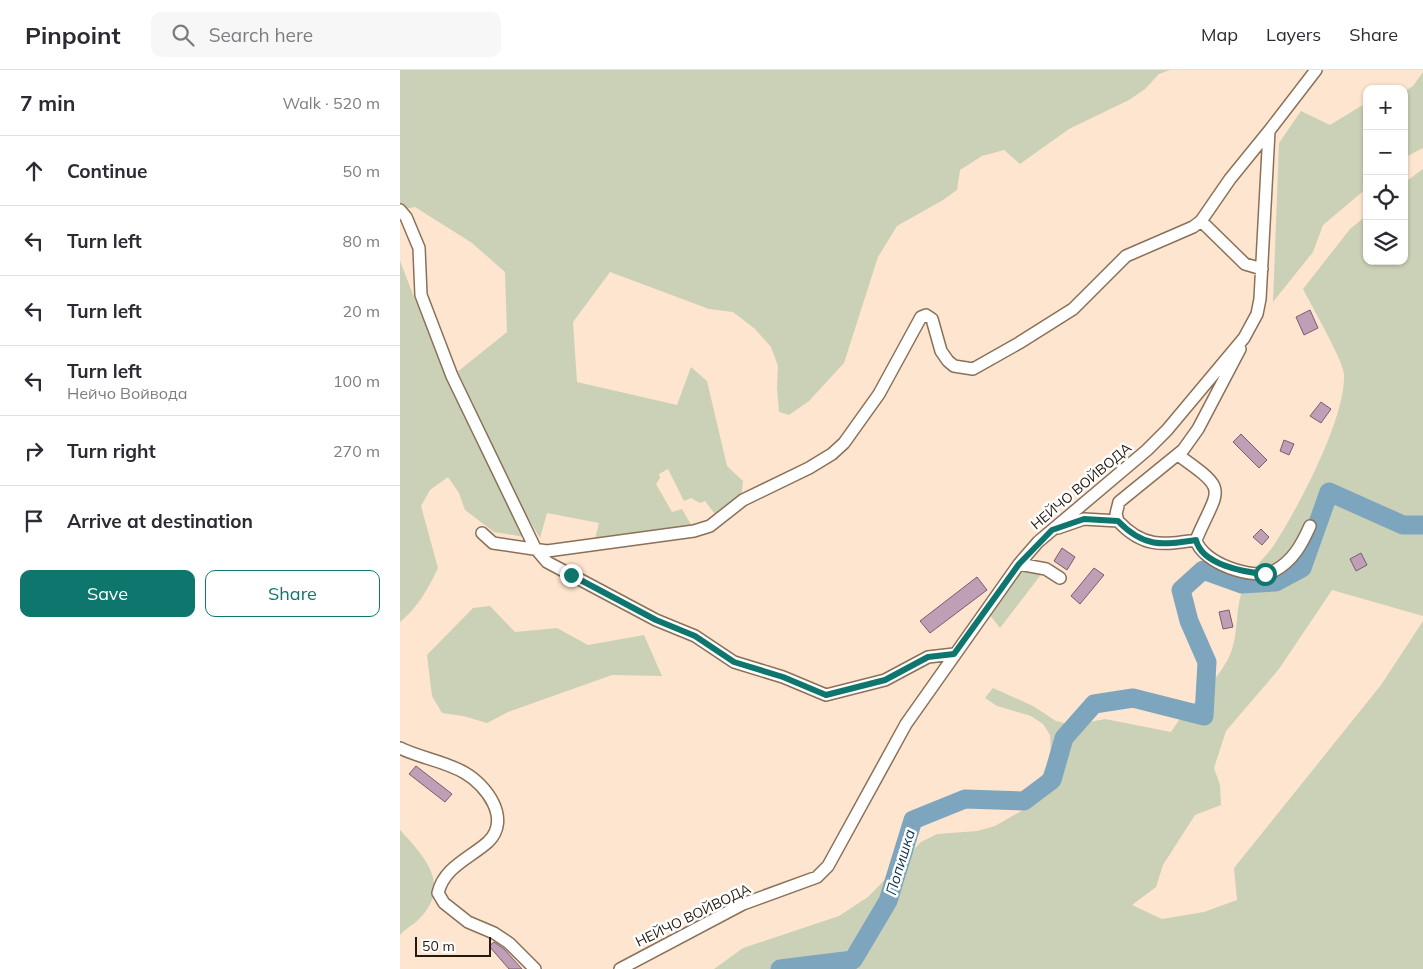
<!DOCTYPE html>
<html lang="en">
<head>
<meta charset="utf-8">
<style>
  body { margin:0; font-family:Mulish,sans-serif; background:#f7f7f7; color:#2b2b33 }
  .controls { position:absolute; right:15px; top:15px; display:grid; overflow:hidden; border-radius:10px; box-shadow:0 1px 4px #0004 }
  .controls button { width:45px; height:45px; display:grid; place-items:center; padding:0; border:0; border-bottom:1px solid #e1e1e2; background:#fff; color:#2b2b33; font:25px sans-serif }
  .scale { position:absolute; left:15px; bottom:12px; width:76px; box-sizing:border-box; padding-left:5px; border:2px solid #251a11; border-top:0; font-size:14px; line-height:18px; white-space:nowrap; color:#251a11; -webkit-text-stroke:4px #fff; paint-order:stroke }
  .stop { position:absolute; width:15px; height:15px; margin:-11px; border:4px solid #0f766e; border-radius:50%; background:#fff }
  .stop.end { background:#0f766e; border-color:#fff; box-shadow:0 1px 5px #0008 }
  .list { margin:0; padding:0; list-style:none }
  h2 { display:flex; justify-content:space-between; align-items:center; height:65px; margin:0; padding:0 20px; font-size:21px }
  h2 small { font-size:16px; font-weight:400; color:#7c7c81 }
  .list li { display:grid; grid-template-columns:32px 1fr auto; gap:15px; align-items:center; box-sizing:border-box; height:70px; padding:0 20px; border-top:1px solid #e1e1e2 }
  .list b { display:block; font-size:19px; white-space:nowrap }
  .list p { margin:0; font-size:16px; white-space:nowrap; color:#7c7c81 }
  .list em { font-size:16px; font-style:normal; color:#7c7c81 }
  .actions { display:flex; gap:10px; padding:15px 20px }
  .actions a { flex:1; padding:11px 0; border:1px solid #0f766e; border-radius:10px; text-align:center; font-size:18px; color:#0f766e }
  .actions .main { background:#0f766e; color:#fff }
  .icon { flex:none; width:28px; height:28px; fill:none; stroke:currentColor; stroke-width:2; stroke-linecap:round; stroke-linejoin:round }
  .map { position:relative; flex:none; width:1023px; height:899px; overflow:hidden }
  header { display:flex; align-items:center; gap:30px; box-sizing:border-box; height:70px; padding:0 25px; background:#fff; border-bottom:1px solid #e1e1e2 }
  header strong { font-size:24px }
  nav { display:flex; gap:28px; margin-inline-start:auto; font-size:18px }
  .search { width:350px; height:45px; background:#f7f7f7; display:flex; align-items:center; gap:12px; box-sizing:border-box; padding:0 18px; border-radius:10px; color:#7c7c81; font-size:19px }
  main { display:flex }
  aside { flex:1; background:#fff }
  .map>svg:first-child { display:block }
  .green { fill:#cbd1b6 }
  .lines { fill:none; stroke-linecap:round; stroke-linejoin:round }
  .river { stroke:#7da5be; stroke-width:19 }
  .building { fill:#bf9fb6; stroke:#795c71 }
  .street-casing { stroke:#8b7058; stroke-width:14 }
  .street { stroke:#fff; stroke-width:11 }
  .route { stroke:#0f766e; stroke-width:6 }
  .labels { text-anchor:middle; dominant-baseline:central; stroke-width:5; stroke-linejoin:round; paint-order:stroke }
  .street-label { font-size:14px; fill:#251a11; stroke:#fff }
  .water-label { font-size:15px; font-style:italic; fill:#103245; stroke:#fff }
</style>
</head>
<body>
<header>
<strong>Pinpoint</strong>
<div class="search"><svg class="icon" aria-label="search" viewBox="0 0 24 24"><circle cx="10" cy="10" r="6"/><path d="M15 15l6 6"/></svg>Search here</div>
<nav><a>Map</a><a>Layers</a><a>Share</a></nav>
</header>
<main>
<aside>
<h2>7 min<small>Walk · 520 m</small></h2>
<ul class="list">
<li><svg class="icon" aria-label="ahead" viewBox="0 0 24 24"><path d="M12 20V5M6 11l6-6 6 6"/></svg><div><b>Continue</b></div><em>50 m</em></li>
<li><svg class="icon" aria-label="left" viewBox="0 0 24 24"><path d="M17 20v-9H6M10 6l-5 5 5 5"/></svg><div><b>Turn left</b></div><em>80 m</em></li>
<li><svg class="icon" aria-label="left" viewBox="0 0 24 24"><path d="M17 20v-9H6M10 6l-5 5 5 5"/></svg><div><b>Turn left</b></div><em>20 m</em></li>
<li><svg class="icon" aria-label="left" viewBox="0 0 24 24"><path d="M17 20v-9H6M10 6l-5 5 5 5"/></svg><div><b>Turn left</b><p>Нейчо Войвода</p></div><em>100 m</em></li>
<li><svg class="icon" aria-label="right" viewBox="0 0 24 24"><path d="M7 20v-9h11M14 6l5 5-5 5"/></svg><div><b>Turn right</b></div><em>270 m</em></li>
<li><svg class="icon" aria-label="arrive" viewBox="0 0 24 24"><path d="M6 21V4h12l-3 4 3 4H6"/></svg><div><b>Arrive at destination</b></div></li>
</ul>
<div class="actions"><a class="main">Save</a><a>Share</a></div>
</aside>
<div class="map">
<svg width="1023" height="899" viewBox="0 0 1023 899">
  <rect width="100%" height="100%" fill="#fee5cf"/>
  <path class="green" d="M0,0H770L759,4L745,19L729,30L669,59L620,94L604,80L582,86L560,100L557,120L543,130L497,156L478,187L444,293L409,331L389,345L379,342L377,318L378,296L371,277L355,259L333,242L309,239L210,202L173,252L177,312L277,335L291,297L307,311L327,396L343,411L341,429L318,448L305,431L300,433L291,428L284,431L268,399L259,404L260,408L256,414L272,442L282,439L294,460L194,473L199,453L147,443L140,468L119,433L56,303L107,262L105,202L72,173L15,137L0,140Z
    M1023,2V78L1004,88V22L1013,16Z
    M961,36H967V118L923,155L913,182L873,232L879,73L901,41L930,55Z
    M1023,99V546L932,520L879,599L826,661L814,698L820,715L821,735L795,745L763,795L756,817L732,835L762,849L804,842L837,830L834,798L981,615L1023,551V899H314L343,878L439,846L468,827L521,772L537,764L577,761L595,756L628,737L651,685L650,665L643,654L631,646L597,636L585,628L593,618L633,636L656,651L674,655L705,649L771,662C787,636 812,618 827,591C840,568 834,542 843,518C849,500 864,490 874,475C898,438 946,348 944,304C943,290 911,235 903,219L950,159L967,145V191H1004V113Z
    M0,191C35,285 82,376 125,467L94,462L65,440L59,423L48,407L30,420L21,436L38,498C28,519 18,537 0,552Z
    M622,498L643,502L600,558L589,544Z
    M90,536L115,562L157,558L188,575L244,565L262,606L212,605L108,642L87,653L63,646L42,643L32,626L27,585L73,538Z
    M0,760C24,786 51,814 21,847C15,854 6,858 0,865Z"/>
  <g class="lines">
    <path class="river" d="M380,899L453,890L488,831L513,750L565,729L624,731L652,710L664,668L694,634L733,628L804,646L807,592L789,551L781,520L803,500L842,514L876,512L902,498L929,422L1003,455H1023"/>
  </g>
  <path class="building" d="M910,240L918,258L904,265L896,247Z
    M921,332L931,339L921,353L910,346Z
    M841,364L867,390L859,398L833,372Z
    M884,370L894,374L889,385L880,381Z
    M861,459L869,467L862,475L853,467Z
    M662,478L675,487L667,500L654,491Z
    M961,483L967,495L956,501L950,489Z
    M694,498L704,505L680,534L671,526Z
    M577,507L587,520L530,563L520,551Z
    M829,540L833,557L823,559L819,542Z
    M16,696L52,724L45,732L9,704Z
    M94,872L104,879L122,899H109L89,876Z"/>
  <g class="lines">
    <defs>
      <path id="street" d="M0,140L6,147L19,178L21,225L52,306L135,478L147,492L256,550L295,566L334,592L383,607L426,625L485,610L528,587L554,584
        M801,151L845,194L862,199
        M778,385C830,422 819,416 796,470C802,493 854,511 874,501C893,491 902,474 910,456
        M718,451L716,444L719,432L783,380L798,359L840,279
        M658,458L684,449L718,451C743,478 762,475 796,470
        M82,463L93,473L147,481L294,461L310,456L343,430L409,398L432,384L444,373L479,324L521,247L526,245L532,249L541,281L548,291L554,296L573,299L619,273L673,239L726,186L793,157L801,151L830,109L869,61
        M619,494L646,499L660,508
        M0,678C20,688 45,691 65,703C86,715 112,749 88,772C70,788 44,797 38,823L44,833L68,852L94,863L109,873L135,899
        M220,899L343,834L417,807L428,796L506,654L619,494L638,472L747,380L767,360L844,268L857,244L860,229L869,61L916,0"/>
    </defs>
    <use href="#street" class="street-casing"/>
    <use href="#street" class="street"/>
  </g>
  <g class="lines">
    <path class="route" d="M171,505L256,550L295,566L334,592L383,607L426,625L485,610L528,587L554,584L619,494L652,460L684,449L718,451C744,478 762,475 796,470C802,495 844,502 865,504"/>
  </g>
  <g class="labels">
    <g class="street-label">
      <text transform="translate(681 416) rotate(-40)">НЕЙЧО ВОЙВОДА</text>
      <text transform="translate(293 845) rotate(-26)">НЕЙЧО ВОЙВОДА</text>
    </g>
    <g class="water-label">
      <text transform="translate(500 792) rotate(-73)">Попишка</text>
    </g>
  </g>
</svg>
<div class="controls">
<button>+</button>
<button>−</button>
<button><svg class="icon" aria-label="locate" viewBox="0 0 24 24"><circle cx="12" cy="12" r="6"/><path d="M12 2v4M12 18v4M2 12h4M18 12h4"/></svg></button>
<button><svg class="icon" aria-label="layers" viewBox="0 0 24 24"><path d="M12 4l9 5-9 5-9-5zM3 14l9 5 9-5"/></svg></button>
</div>
<div class="scale">50 m</div>
<div class="stop" style="left:865px;top:504px"></div>
<div class="stop end" style="left:171px;top:505px"></div>
</div>
</main>
</body>
</html>
